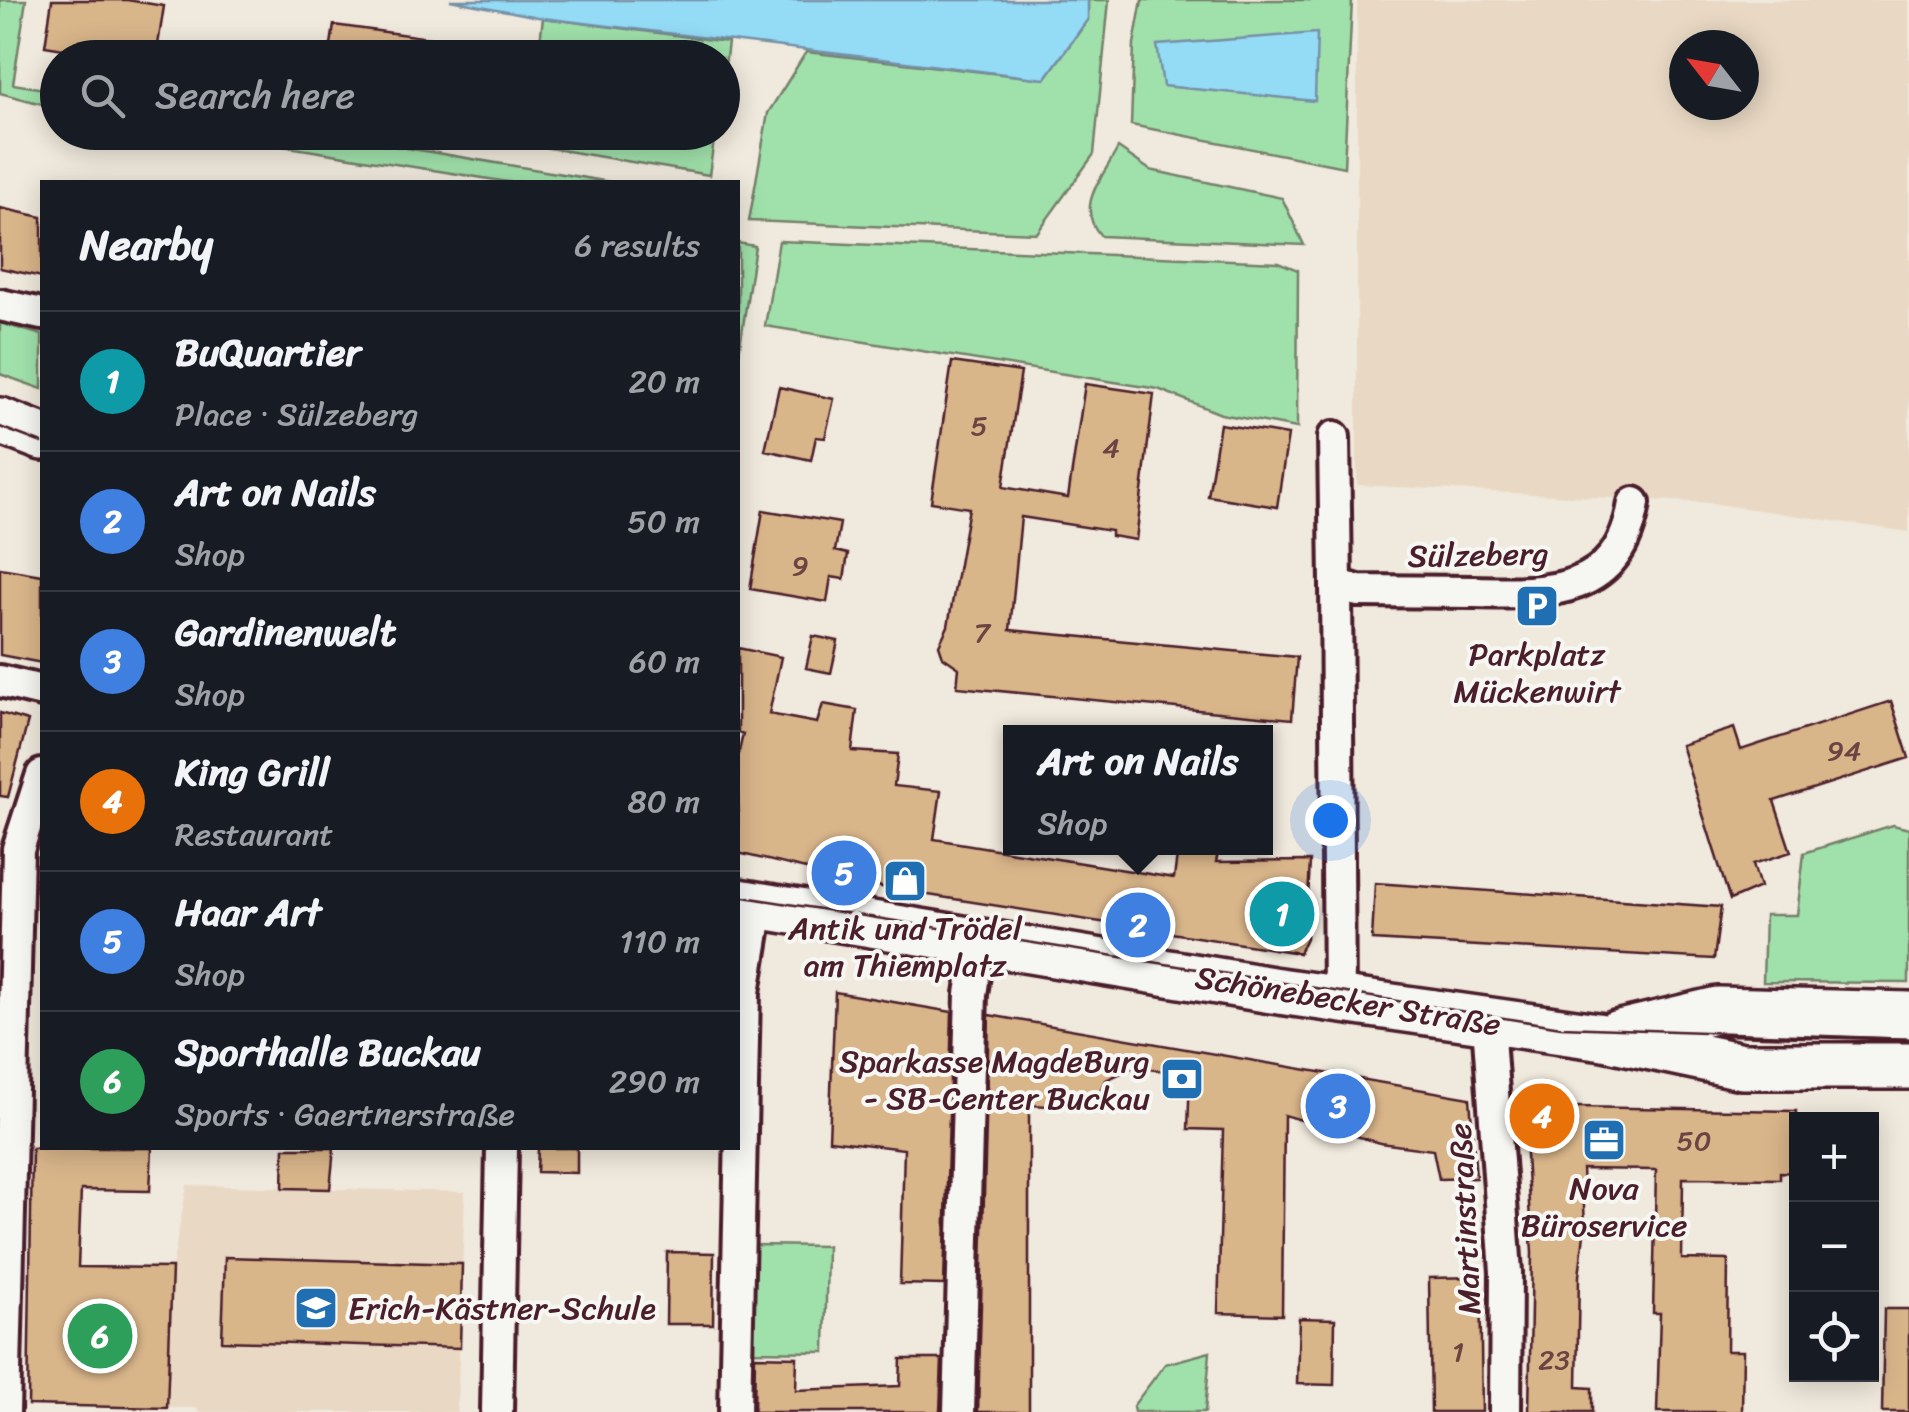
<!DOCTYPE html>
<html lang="en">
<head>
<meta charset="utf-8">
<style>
  body { margin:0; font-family:Sriracha,sans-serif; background:#20242c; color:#f1f3f6 }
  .controls { position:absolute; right:30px; bottom:30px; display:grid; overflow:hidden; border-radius:0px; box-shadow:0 5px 25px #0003 }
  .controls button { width:90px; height:90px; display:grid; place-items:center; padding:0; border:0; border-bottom:2px solid #363941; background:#171b24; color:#f1f3f6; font:50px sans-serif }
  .compass { position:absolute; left:1669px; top:30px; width:90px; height:90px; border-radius:50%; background:#171b24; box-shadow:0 5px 25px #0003; rotate:301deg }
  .you { position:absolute; left:1330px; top:820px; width:35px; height:35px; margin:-25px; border:8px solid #fff; border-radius:50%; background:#1a73e8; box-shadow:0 0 0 15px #1a73e833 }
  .badge { display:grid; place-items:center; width:65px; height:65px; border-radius:50%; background:#1f6fb2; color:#fff; font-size:32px; font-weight:700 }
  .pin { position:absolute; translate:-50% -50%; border:5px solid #fff; box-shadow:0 2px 10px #0006 }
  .popup { position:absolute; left:1003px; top:725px; width:270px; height:130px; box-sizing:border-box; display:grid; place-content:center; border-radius:0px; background:#171b24; filter:drop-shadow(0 2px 8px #0005); font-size:32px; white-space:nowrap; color:#9ea1a6 }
  .popup b { font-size:38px; color:#f1f3f6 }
  .popup::after { content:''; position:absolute; left:50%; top:100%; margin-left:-20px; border:20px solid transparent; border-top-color:#171b24 }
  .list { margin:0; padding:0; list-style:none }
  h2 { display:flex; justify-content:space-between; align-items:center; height:130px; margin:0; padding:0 40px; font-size:42px }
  h2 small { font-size:32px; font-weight:400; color:#9ea1a6 }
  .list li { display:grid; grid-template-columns:65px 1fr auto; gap:30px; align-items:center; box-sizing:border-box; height:140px; padding:0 40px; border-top:2px solid #363941 }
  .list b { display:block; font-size:38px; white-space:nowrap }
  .list p { margin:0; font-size:32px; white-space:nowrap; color:#9ea1a6 }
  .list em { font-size:32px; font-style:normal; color:#9ea1a6 }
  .icon { flex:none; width:55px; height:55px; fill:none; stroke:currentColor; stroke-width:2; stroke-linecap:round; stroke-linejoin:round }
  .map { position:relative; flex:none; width:1909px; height:1412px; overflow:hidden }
  .search { position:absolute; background:#171b24; box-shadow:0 5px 25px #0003; left:40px; top:40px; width:700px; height:110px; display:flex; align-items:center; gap:25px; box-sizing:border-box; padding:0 35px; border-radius:55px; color:#9ea1a6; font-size:38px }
  .panel { position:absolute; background:#171b24; box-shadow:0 5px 25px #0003; left:40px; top:180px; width:700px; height:970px; border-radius:0px }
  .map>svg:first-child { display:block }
  .built { fill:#e9d9c4; fill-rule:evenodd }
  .green { fill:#a0e1ab; stroke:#75806b; stroke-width:2.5 }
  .water { fill:#94dbf6; stroke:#7690a5; stroke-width:2.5 }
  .building { fill:#d9b58a; stroke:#4a1f2b; stroke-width:2.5 }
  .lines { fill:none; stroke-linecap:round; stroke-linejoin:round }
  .street-casing { stroke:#4a1f2b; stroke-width:38 }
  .secondary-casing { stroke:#4a1f2b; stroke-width:52 }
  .street { stroke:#f6f6f2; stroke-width:30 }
  .secondary { stroke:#f6f6f2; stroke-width:45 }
  .tram { stroke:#4a1f2b; stroke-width:2.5 }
  .labels { text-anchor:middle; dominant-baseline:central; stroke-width:8; stroke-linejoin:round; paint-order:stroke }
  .number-label { font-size:28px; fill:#6e4443 }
  .street-label { font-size:32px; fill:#4a1f2b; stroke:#f6f6f2 }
  .poi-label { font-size:32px; fill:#4a1f2b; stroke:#f6f6f2 }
</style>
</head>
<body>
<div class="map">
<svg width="1909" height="1412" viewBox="0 0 1909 1412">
  <rect width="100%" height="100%" fill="#f0e9dd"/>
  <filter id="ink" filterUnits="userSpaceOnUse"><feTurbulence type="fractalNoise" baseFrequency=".01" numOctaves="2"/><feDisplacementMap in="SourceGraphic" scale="20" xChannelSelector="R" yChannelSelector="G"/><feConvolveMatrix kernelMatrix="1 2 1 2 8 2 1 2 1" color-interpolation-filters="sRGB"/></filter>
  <g filter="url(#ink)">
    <path class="built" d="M1357,0H1909V532L1710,503L1357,485ZM1684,45H1744V105H1684Z
      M187,1185L465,1192L457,1412H198L197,1408H167L172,1268Z"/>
    <path class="green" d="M0,0H26L13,84L57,91V108L0,93Z
      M1088,0H1109L1094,154L1037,233L749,221L768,113L806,52L1045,79L1088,20Z
      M1142,0H1352L1344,167L1131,125L1134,44Z
      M543,18L728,42L723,82L722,58L538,57Z
      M200,133H317L610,182H508Z
      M527,133V132L715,133L709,175L525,144Z
      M1118,148L1150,170L1282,198L1304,245L1101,236C1074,206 1102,179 1118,148Z
      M779,241L1278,262L1298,270L1297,428L1221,414L1158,389L765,326Z
      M738,243L755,246L738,360Z
      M0,323L42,335V389L0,374Z
      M1893,825L1909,829V983L1763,982L1765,915H1797L1804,853Z
      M749,1245L827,1246L825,1352L747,1351Z
      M1210,1352L1205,1412H1134L1133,1406L1165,1364Z"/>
    <path class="water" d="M450,0H1088V19L1045,79L543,18Z
      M1317,33L1315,101L1163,86L1157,45Z"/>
    <path class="building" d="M52,0H127L164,6L156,58H118L45,46Z
      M334,25L459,42L458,58H329Z
      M0,208L42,217V277L0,268Z
      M952,362L1021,372L1003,487L1068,498L1085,384L1154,394L1136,540L1111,536V531L1021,517L1010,630L1297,657L1292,719L957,687L959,668L943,657L939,645L948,626L969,508L931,502Z
      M779,387L834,399L825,438L816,437L811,460L765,450Z
      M1220,424L1288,435L1277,507L1208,496Z
      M763,510L840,523L835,551L848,554L844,579L831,577L827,602L750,589Z
      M0,568L42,575V663L0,655Z
      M813,636L838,641L831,673L806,668Z
      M738,648L781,657L769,714L817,723L823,704L857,710L852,751L898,754L894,786L941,791L934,839L1174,878L1178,848H1219L1216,862L1310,861L1306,938L1299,953L890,889L738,853V756L743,734L738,732Z
      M1891,701L1909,758L1774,801L1791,852L1753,864L1760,887L1730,900L1681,745L1734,728L1741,750Z
      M0,713L28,721L8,797L0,796Z
      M1375,883L1721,907L1714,959L1372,940Z
      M835,992L952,1012L944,1285L900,1284L904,1149L829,1140Z
      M989,1015L1470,1098L1476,1178L1439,1179L1433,1150L1380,1143L1284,1115L1282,1315L1218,1313L1223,1130L1188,1129L1190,1075L1134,1067L1106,1080L1092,1108L1029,1105V1412H978Z
      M1523,1106L1796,1111V1173L1780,1172V1179L1683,1178L1682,1259L1728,1260L1727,1351H1743L1742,1412H1657L1660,1313H1653L1656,1170L1582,1169L1585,1225L1579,1276L1577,1387L1592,1388V1412H1529L1532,1253Z
      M32,1148H152L150,1191L81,1190L78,1267L172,1268L167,1408L28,1405Z
      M284,1148H334L330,1189L283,1188Z
      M538,1148H577V1173L537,1172Z
      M667,1252L714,1253L713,1324H666Z
      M225,1257L462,1264L460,1348L222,1341Z
      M1480,1277L1482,1412H1431L1429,1278Z
      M1884,1309H1909V1412H1882Z
      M1299,1318L1335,1319L1334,1385L1297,1384Z
      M755,1356L797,1357L796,1390L900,1386L901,1359H942L940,1412H754Z"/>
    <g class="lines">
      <defs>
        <path id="street" d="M0,305L42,314
          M1334,437L1336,584
          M0,681L42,691
          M1339,1000L1336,584L1358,591C1397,591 1435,592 1474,592C1549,594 1620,595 1634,503
          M1488,1023L1506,1272L1505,1412
          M4,1412L18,849L42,775
          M497,1412L502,1148
          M735,1412L744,992L758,907
          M959,1412L971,994L979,943"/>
        <path id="secondary" d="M0,421L42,437
          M738,902L1272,990L1604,1037L1742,1066H1909
          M1616,1034L1718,1010L1909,1015"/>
      </defs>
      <use href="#street" class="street-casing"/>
      <use href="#secondary" class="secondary-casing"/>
      <use href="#street" class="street"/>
      <use href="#secondary" class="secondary"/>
      <path class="tram" d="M0,427L42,443
        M738,896L1561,1027L1909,1039"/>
    </g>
  </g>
  <defs>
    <symbol id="parking-square" viewBox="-11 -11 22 22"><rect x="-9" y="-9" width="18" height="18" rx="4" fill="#1f6fb2" stroke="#f6f6f2"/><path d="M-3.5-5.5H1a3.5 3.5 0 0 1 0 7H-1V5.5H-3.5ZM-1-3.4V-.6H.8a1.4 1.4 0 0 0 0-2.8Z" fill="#fff"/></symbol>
    <symbol id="shop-square" viewBox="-11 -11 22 22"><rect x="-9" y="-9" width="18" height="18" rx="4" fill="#1f6fb2" stroke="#f6f6f2"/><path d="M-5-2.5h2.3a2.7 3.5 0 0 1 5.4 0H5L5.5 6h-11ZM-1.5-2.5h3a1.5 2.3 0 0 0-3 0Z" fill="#fff"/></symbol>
    <symbol id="bank-square" viewBox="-11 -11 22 22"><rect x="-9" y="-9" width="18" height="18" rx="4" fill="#1f6fb2" stroke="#f6f6f2"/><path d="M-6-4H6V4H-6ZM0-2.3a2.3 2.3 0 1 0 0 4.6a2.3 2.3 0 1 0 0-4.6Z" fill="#fff"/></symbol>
    <symbol id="office-square" viewBox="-11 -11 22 22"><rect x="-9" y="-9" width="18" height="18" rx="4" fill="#1f6fb2" stroke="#f6f6f2"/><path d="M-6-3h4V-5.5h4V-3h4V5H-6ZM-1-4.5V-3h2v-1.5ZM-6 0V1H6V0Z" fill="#fff"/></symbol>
    <symbol id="school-square" viewBox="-11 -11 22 22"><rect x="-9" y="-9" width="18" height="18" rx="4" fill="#1f6fb2" stroke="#f6f6f2"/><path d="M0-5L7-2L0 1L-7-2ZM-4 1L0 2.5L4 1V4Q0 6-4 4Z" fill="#fff"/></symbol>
  </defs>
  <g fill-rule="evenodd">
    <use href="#parking-square" x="1512" y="581" width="50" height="50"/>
    <use href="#shop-square" x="880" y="856" width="50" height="50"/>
    <use href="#bank-square" x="1157" y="1054" width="50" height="50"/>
    <use href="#office-square" x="1579" y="1115" width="50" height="50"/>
    <use href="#school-square" x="291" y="1283" width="50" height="50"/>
  </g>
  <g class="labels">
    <g class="number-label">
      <text x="979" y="425">5</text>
      <text x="1111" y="447">4</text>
      <text x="800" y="565">9</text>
      <text x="982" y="632">7</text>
      <text x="1844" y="750">94</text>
      <text x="1694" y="1140">50</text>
      <text x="1458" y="1351">1</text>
      <text x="1554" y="1359">23</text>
    </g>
    <g class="street-label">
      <text transform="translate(1478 555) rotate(-1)">Sülzeberg</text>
      <text transform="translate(1348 1001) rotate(9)">Schönebecker Straße</text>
      <text transform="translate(1465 1219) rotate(-93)">Martinstraße</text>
    </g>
    <g class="poi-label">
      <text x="1537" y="654">Parkplatz<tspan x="1537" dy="37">Mückenwirt</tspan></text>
      <text x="905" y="928">Antik und Trödel<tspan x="905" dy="37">am Thiemplatz</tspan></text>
      <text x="1150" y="1061" text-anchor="end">Sparkasse MagdeBurg<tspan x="1150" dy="37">- SB-Center Buckau</tspan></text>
      <text x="1604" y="1188">Nova<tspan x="1604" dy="37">Büroservice</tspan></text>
      <text x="348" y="1308" text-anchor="start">Erich-Kästner-Schule</text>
    </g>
  </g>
</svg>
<div class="controls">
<button>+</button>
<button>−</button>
<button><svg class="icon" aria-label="locate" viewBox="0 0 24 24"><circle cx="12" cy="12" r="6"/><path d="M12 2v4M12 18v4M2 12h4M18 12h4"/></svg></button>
</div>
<svg class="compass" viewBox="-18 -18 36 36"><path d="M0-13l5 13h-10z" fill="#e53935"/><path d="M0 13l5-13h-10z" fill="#9ea1a6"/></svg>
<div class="you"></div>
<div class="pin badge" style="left:1282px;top:914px;background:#0f9aa8">1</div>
<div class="pin badge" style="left:1138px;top:925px;background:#3f7fe0">2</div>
<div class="popup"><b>Art on Nails</b>Shop</div>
<div class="pin badge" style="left:1338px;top:1106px;background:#3f7fe0">3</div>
<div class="pin badge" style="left:1542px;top:1116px;background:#e8710a">4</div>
<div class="pin badge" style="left:844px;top:873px;background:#3f7fe0">5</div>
<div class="pin badge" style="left:100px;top:1336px;background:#2e9e5b">6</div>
<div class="search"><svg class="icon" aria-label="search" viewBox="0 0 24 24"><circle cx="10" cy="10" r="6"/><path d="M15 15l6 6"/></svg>Search here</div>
<section class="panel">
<h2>Nearby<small>6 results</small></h2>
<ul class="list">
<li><span class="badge" style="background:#0f9aa8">1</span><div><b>BuQuartier</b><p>Place · Sülzeberg</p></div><em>20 m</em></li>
<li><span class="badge" style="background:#3f7fe0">2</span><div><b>Art on Nails</b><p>Shop</p></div><em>50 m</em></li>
<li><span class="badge" style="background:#3f7fe0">3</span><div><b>Gardinenwelt</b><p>Shop</p></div><em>60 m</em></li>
<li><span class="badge" style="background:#e8710a">4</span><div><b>King Grill</b><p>Restaurant</p></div><em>80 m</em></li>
<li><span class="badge" style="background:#3f7fe0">5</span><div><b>Haar Art</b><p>Shop</p></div><em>110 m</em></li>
<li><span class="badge" style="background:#2e9e5b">6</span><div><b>Sporthalle Buckau</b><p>Sports · Gaertnerstraße</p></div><em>290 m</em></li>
</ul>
</section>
</div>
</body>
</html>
